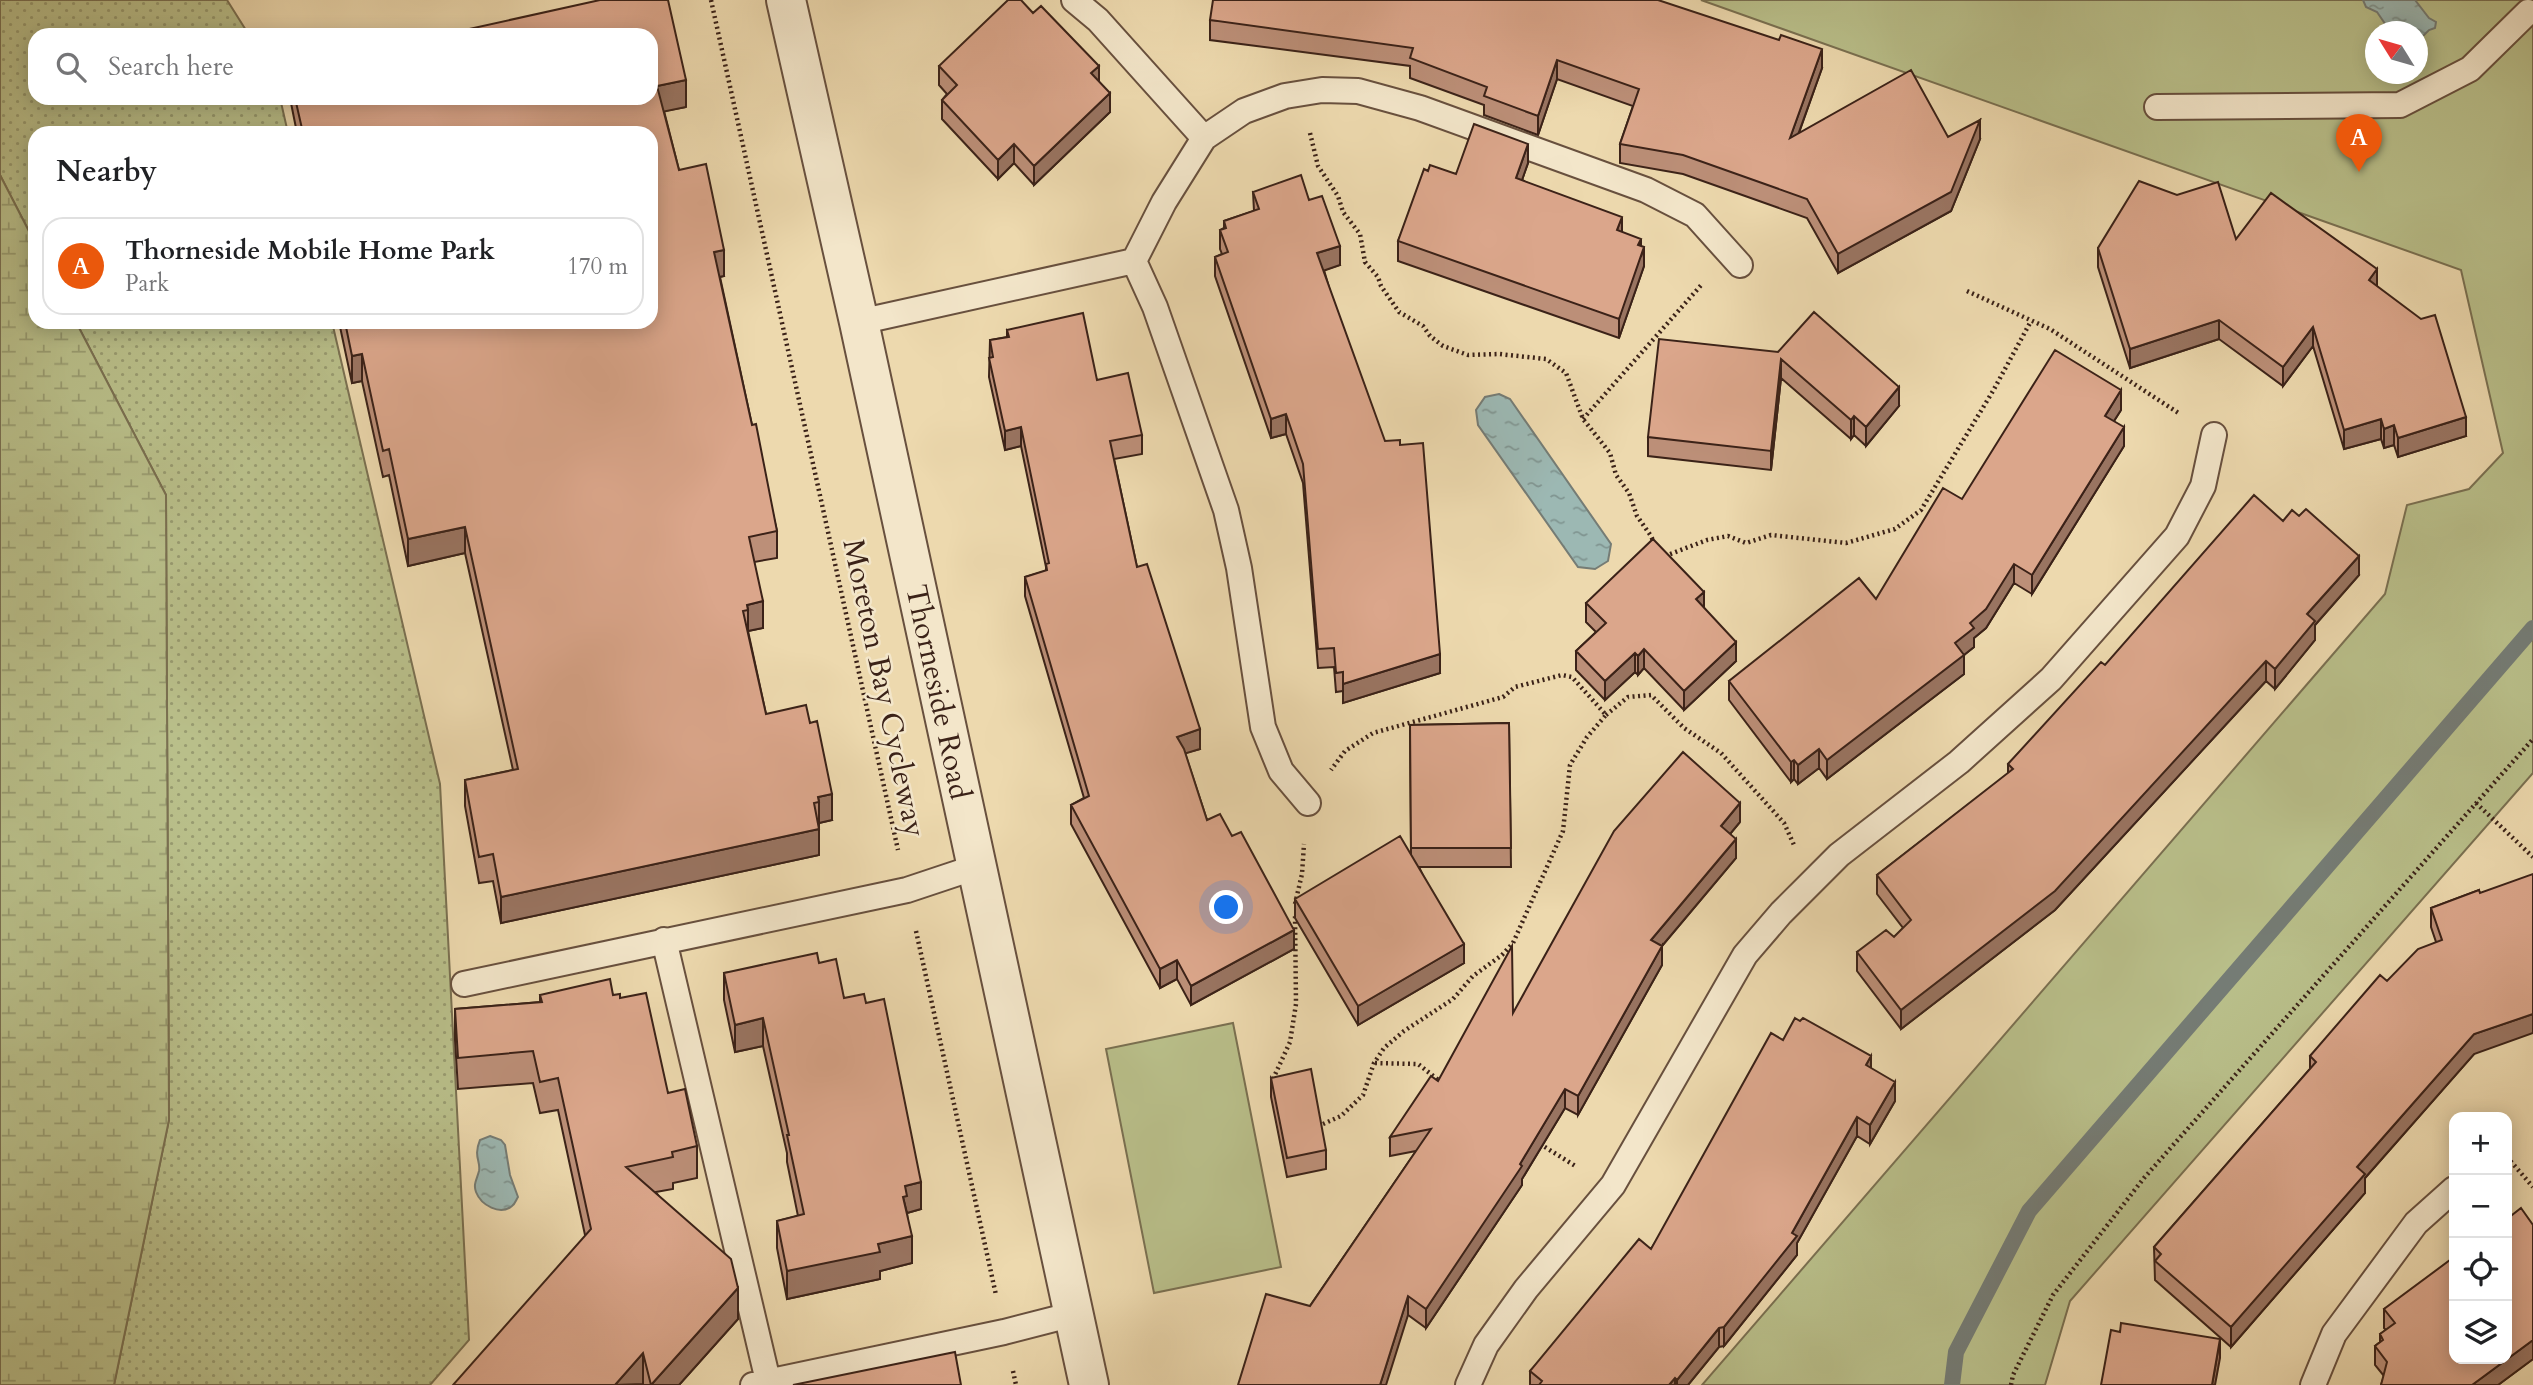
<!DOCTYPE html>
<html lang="en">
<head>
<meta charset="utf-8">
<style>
  body { margin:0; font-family:Cardo,serif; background:#f2f2f2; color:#202124 }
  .controls { position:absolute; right:21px; bottom:21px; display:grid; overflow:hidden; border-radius:14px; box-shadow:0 4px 18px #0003 }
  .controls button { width:63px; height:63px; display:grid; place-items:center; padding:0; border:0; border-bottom:2px solid #e0e0e0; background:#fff; color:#202124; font:35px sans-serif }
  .compass { position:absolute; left:2365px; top:21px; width:63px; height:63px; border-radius:50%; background:#fff; box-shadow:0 4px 18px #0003; rotate:307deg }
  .you { position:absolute; left:1227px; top:908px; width:24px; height:24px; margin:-18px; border:5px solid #fff; border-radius:50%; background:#1a73e8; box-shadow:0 0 0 10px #1a73e833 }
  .badge { display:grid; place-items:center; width:46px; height:46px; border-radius:50%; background:#ea580c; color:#fff; font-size:23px; font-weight:700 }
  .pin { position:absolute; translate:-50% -58px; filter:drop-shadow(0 2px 4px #0008) }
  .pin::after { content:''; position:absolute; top:37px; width:24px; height:21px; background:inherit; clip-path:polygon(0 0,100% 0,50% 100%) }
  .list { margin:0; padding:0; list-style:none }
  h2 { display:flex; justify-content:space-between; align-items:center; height:91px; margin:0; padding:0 28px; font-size:30px }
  h2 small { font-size:23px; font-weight:400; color:#757577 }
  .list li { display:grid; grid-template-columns:46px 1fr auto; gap:21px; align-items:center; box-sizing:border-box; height:98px; margin:0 14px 14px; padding:0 14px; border:2px solid #e0e0e0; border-radius:21px }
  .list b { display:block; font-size:26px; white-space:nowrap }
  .list p { margin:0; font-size:23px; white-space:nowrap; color:#757577 }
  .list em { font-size:23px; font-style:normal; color:#757577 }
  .icon { flex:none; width:38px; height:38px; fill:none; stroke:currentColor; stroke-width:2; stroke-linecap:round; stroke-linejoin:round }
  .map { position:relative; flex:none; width:2533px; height:1385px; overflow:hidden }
  .search { position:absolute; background:#fff; box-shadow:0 4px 18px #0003; left:28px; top:28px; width:630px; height:77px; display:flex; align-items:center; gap:18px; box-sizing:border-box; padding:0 24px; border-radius:21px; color:#757577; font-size:26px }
  .panel { position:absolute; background:#fff; box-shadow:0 4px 18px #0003; left:28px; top:126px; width:630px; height:203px; border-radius:21px }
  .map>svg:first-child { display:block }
  .grass { fill:url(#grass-dots); stroke:#7a7051; stroke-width:2 }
  .wetland { fill:url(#wetland-marsh); stroke:#7a7051; stroke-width:2 }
  .park { fill:#b9bf8a; stroke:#7a7051; stroke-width:2; fill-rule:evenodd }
  .water { fill:url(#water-ripples); stroke:#757c75; stroke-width:2 }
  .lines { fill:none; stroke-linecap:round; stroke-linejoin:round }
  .stream { stroke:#757c75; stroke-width:16 }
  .service-casing { stroke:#68503e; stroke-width:28 }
  .tertiary-casing { stroke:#68503e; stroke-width:42 }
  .path { stroke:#3b2218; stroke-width:4.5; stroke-dasharray:2 3.5; stroke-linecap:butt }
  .service { stroke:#f3e6ca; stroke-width:24 }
  .tertiary { stroke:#f3e6ca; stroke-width:38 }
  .wall { fill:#bc8f78; stroke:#3b2218; stroke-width:2 }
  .shaded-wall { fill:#997461; stroke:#3b2218; stroke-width:2 }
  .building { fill:#dba68b; stroke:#3b2218; stroke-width:2 }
  .labels { text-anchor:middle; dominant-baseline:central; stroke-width:5; stroke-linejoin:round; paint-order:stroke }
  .street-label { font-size:30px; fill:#3b2218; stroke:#f3e6ca }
</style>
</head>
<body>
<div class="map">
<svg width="2533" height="1385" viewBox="0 0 2533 1385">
  <defs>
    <pattern id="grass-dots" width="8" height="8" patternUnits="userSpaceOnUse" patternTransform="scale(1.75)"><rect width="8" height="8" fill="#b9bf8a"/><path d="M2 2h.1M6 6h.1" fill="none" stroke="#989b70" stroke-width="1.8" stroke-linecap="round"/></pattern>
    <pattern id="wetland-marsh" width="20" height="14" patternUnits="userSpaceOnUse" patternTransform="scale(1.75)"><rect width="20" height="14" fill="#b9bf8a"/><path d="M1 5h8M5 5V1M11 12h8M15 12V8" fill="none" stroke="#989b70"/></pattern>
    <pattern id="water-ripples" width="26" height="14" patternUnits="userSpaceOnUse" patternTransform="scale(1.75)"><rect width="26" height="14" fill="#9cb8b3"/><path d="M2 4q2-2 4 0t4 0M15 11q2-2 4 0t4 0" fill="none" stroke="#809591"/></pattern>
  </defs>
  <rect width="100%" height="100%" fill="#edd9ae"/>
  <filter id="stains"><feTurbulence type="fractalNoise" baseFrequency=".00286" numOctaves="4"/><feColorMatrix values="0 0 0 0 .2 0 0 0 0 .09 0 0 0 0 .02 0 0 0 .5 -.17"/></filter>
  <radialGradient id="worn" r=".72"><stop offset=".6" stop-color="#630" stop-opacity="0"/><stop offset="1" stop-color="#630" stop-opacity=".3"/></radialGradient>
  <path class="grass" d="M0,0H227L249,35H35V98H280L288,133H35V243L0,175Z
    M76,322H332L440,784L469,1340L430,1385H114L169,1120L166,495Z"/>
  <path class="wetland" d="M0,175L35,243V322H76L166,495L169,1120L114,1385H0Z"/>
  <path class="park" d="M1701,0H2533V773L2070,1301L2045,1385H1702L2385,594L2407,505L2469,489L2503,453L2461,270ZM2376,32H2418V74H2376Z
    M1233,1023L1281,1267L1154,1293L1106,1049Z"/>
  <path class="water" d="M2363,0H2415L2429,18L2436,22L2435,28L2429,30L2418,41V32L2390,31L2377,12L2366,7Z
    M1499,394L1510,399L1611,544L1608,561L1595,569L1578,567L1478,425L1476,410L1485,397Z
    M490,1136L501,1140L505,1145L510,1175L518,1197C516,1200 515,1204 512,1206C500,1216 481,1205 476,1192C473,1184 477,1179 479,1171C481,1161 473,1157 480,1140Z"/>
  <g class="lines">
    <path class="stream" d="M1952,1385L1956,1352L2029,1211L2533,628"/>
    <defs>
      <path id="service" d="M1074,0L1098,20L1204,138
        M2157,107L2400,105L2470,69L2528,12
        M1134,261L1155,307L1226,510L1239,568L1263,727L1281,771L1308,803
        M859,322L1134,261L1164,202L1204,138L1244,111L1285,96L1322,90L1358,91L1420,108L1646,190L1695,215L1740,265
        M664,940L768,1381
        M464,984L907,890L976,867
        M753,1385L1004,1332L1074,1314
        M1468,1385L1486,1345L1526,1289L1613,1185L1745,955L1781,913L1839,855L1959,762L2051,679L2177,536L2203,486L2214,435
        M2313,1385L2334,1334L2416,1223L2454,1189"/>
      <path id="tertiary" d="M786,0L859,322L1089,1385"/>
    </defs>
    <use href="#service" class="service-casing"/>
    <use href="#tertiary" class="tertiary-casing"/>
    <path class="path" d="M711,0L898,850
      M1310,133L1318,166L1338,196L1343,212L1360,234L1365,262L1378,277L1381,286L1399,312L1423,326L1430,336L1443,346L1468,355L1499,354L1546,359L1566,373L1583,419L1610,453L1616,475L1629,493L1637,516L1651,536L1655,545
      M1967,291L2050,329L2180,414
      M1583,419L1703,283
      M1665,556L1707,540L1728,536L1746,543L1771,535L1846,543L1895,529L1921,510L1993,391L2031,321
      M1606,715L1628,697L1651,695L1684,728L1721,753L1784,823L1794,845
      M2476,803L2533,857
      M1295,904L1302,874L1304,844
      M916,931L996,1295
      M1375,1063L1418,1064L1441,1082
      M1273,1079L1290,1042L1296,1004L1295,913
      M1323,1124L1341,1116L1363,1095L1374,1063L1384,1048L1404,1031L1453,999L1473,976L1502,955L1513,943L1563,831L1570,765L1587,737L1606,715L1572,677L1562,675L1515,687L1503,697L1373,733L1345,751L1331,770
      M1540,1144L1577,1167
      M2507,1157L2533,1187
      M1013,1371L1016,1385
      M2011,1385L2013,1375L2053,1295L2144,1178L2533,739"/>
    <use href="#service" class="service"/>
    <use href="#tertiary" class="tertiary"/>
  </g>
  <path class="wall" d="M1210,20L1822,68L1799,133L1948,137L1980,139L1951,211L1838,273L1807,218L1683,174L1620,163V144L1633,106L1557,79L1538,135L1484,115V105L1410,78V66L1210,40Z
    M939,66L1099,82L1110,112L1034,185L1014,163L998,179L942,119V100L947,94L939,85Z
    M290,98H651L686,107L664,111L679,170L724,276L720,277L752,425L777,531V558L754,562L763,628L748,631L766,714L832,820L819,823V855L501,923L493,881L479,883L465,806V780L513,770L465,553L408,566L389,475L383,477L362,381L352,383L339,322H651V133H297Z
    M1528,163L1522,180L1622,232L1641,246L1644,266L1619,338L1398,261V241L1428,171L1456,174Z
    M1253,192L1309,200L1340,265L1324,270L1440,673L1343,703V691L1336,692L1334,667L1318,668L1303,483L1286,434L1271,438L1215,276V257L1222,254L1220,249V230L1224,228V221L1254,211Z
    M2236,239L2377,286L2466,436L2398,457L2394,445L2384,448L2381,439L2344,449L2313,346L2283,386L2219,339L2130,368L2098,267V248Z
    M1007,330L1097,380L1142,435V454L1114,459L1137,567L1200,749L1185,753L1207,820L1294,949L1191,1005L1177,979L1160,988L1071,824V805L1084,798L1025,596V577L1046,571V567L1021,446L1005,450L989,377L990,340L1007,337Z
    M1778,352L1899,406L1866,446L1854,435L1851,439L1781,378L1771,470L1648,456V437Z
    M2121,410L2114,421L2124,446L2032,594L2014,583L1986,628L1974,638V647L1964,655V674L1827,779L1819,768L1798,784L1794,779L1791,782L1729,700V681L1876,599L1962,499Z
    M2283,521L2359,575L2315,625V640L2275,689L2266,681L2055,910L1901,1029L1857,971V952L1894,937L1903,928L1877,894V875L2008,774V764L2105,665Z
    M1586,603L1704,608L1736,661L1684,710L1644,668L1638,675L1635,672L1605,700L1576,670V651L1596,632L1586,622Z
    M1509,723L1511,867H1419L1464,963L1358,1025L1295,918V899L1411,855L1410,725Z
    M1740,822L1730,834L1736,858L1662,946V965L1578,1115L1565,1108L1522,1179V1185L1426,1328L1408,1315L1310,1306L1416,1151L1390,1156V1137L1438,1081L1513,1013Z
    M2479,890L2474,1054L2365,1178V1193L2231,1347L2155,1280L2154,1247L2310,1069V1056L2387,981L2436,942L2431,927V908Z
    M819,963L844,998L921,1209L907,1213L912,1263L880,1271V1279L787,1299L777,1248V1221L798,1216L787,1162V1153L763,1046L735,1052L724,1000V973Z
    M540,995H613L620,998L668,1093L697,1146V1178L673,1183V1189L656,1192L738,1319L679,1385H643L585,1235L558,1110L540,1113L533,1083L458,1089L455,1040V1009L540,1002Z
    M1783,1040L1871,1068L1895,1101L1870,1144L1857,1136L1797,1243V1255L1724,1346L1719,1347L1688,1385H1530V1371L1651,1249Z
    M1271,1078L1326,1150V1169L1287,1177L1271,1097Z
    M2533,1225V1359L2498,1385H2381L2384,1376L2375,1365V1346L2380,1342V1334L2386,1330L2384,1328V1309Z"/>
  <path class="shaded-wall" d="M1822,49V68L1790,157V138Z
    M1557,60V79L1538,135V116Z
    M1099,66V85L1091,73Z
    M686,80V107L657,113V86Z
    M1110,93V112L1034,185V166Z
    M1980,120V139L1951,211L1838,273V254Z
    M1014,144V163L998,179V160Z
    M1528,144V163L1516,197V178Z
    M1622,217V236L1617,230Z
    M1641,239V257L1644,247V266L1619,338V319Z
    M1340,246V265L1317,273V253Z
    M724,250V276L714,278V252Z
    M2377,269V288L2369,280Z
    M2219,320V339L2130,368V349Z
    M2313,327V346L2283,386V367Z
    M362,354V381L352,383V356Z
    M1781,359V378L1771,470V451Z
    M1899,387V406L1866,446V427Z
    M2121,390V410L2105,435V416Z
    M1286,414V434L1271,438V419Z
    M1854,416V435L1851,439V420Z
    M2466,417V436L2398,457V438Z
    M2381,419V439L2344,449V430Z
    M2394,425V445L2384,448V429Z
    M1021,427V446L1005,450V431Z
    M2124,427V446L2032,594V575Z
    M465,527V553L408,566V539Z
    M2359,556V575L2315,625V640L2275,689V669L2307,614Z
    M2014,564V583L1986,628L1974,638V647L1964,655V674L1827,779V760L1955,643Z
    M1704,592V611L1696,599Z
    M763,601V628L748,631V610L747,605Z
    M1736,642V661L1684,710V691Z
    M1644,649V668L1638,675V656Z
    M1635,653V672L1605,700V681Z
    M1440,654V673L1343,703V684Z
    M2266,661V681L2055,910L1901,1029V1010Z
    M1200,729V749L1177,756V737Z
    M1819,749V768L1798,784V765Z
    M1794,760V779L1791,782V762Z
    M832,794V820L819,823V802L818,797Z
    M1740,803V822L1721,845V826Z
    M819,829V855L501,923V897Z
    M1736,839V858L1651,959V940Z
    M1294,930V949L1191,1005V986Z
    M1464,944V963L1358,1025V1006Z
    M1662,946V965L1578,1115V1096Z
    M1177,960V979L1160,988V969Z
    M2533,1014V1033L2474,1054L2365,1178V1193L2231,1347V1327L2357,1167L2474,1034Z
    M763,1018V1046L735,1052V1025Z
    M1871,1056V1076L1866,1065Z
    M1895,1082V1101L1870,1144V1125Z
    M1565,1089V1108L1522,1179V1185L1426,1328V1309L1520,1164Z
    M1857,1117V1136L1797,1243V1255L1724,1346V1327L1792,1233Z
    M921,1182V1209L907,1213L903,1197L905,1186Z
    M912,1236V1263L880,1271V1279L787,1299V1271L878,1244Z
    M738,1288V1319L679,1385H651Z
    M1408,1296V1315L1386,1385H1380Z
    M1719,1328V1347L1688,1385H1677V1380Z
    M2220,1339V1358L2215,1385H2212Z
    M2533,1340V1359L2498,1385H2472Z
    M643,1353V1384L615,1385Z
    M1675,1378V1385H1669Z"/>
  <path class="building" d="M600,0H668L686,80L657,86L679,170L706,164L724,250L714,252L752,425L756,424L777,531L749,537L763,601L747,605L748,610L743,611L766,714L806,705L810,723L817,721L832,794L818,797L819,802L814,803L819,829L501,897L493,854L479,857L465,780L518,769L465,527L408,539L389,449L383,451L362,354L352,356L345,322H651V133H303L295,98H651V35H442Z
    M1008,0H1021L1033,13L1041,6L1099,66L1091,73L1110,93L1034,166L1014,144L998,160L942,100L957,85L939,66Z
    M1213,0H1658L1779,40L1781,35L1822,49L1790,138L1911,70L1948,137L1980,120L1951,192L1838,254L1807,199L1683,155L1620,144L1639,89L1557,60L1538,116L1484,96L1487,87L1410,58L1413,48L1210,20Z
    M1474,124L1528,144L1516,178L1622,217L1617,230L1641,239L1638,245L1644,247L1619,319L1398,241L1424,169L1428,171L1430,165L1456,174Z
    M1301,175L1309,200L1322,196L1340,246L1317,253L1385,441L1400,440V445L1423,443L1440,654L1343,684V672L1336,673L1334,648L1318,649L1303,464L1286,414L1271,419L1215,257L1228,252L1220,230L1226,228L1224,221L1259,209L1253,192Z
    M2139,181L2177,195L2218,182L2236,239L2271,193L2377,269L2369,280L2421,319L2435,315L2466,417L2398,438L2394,425L2384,429L2381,419L2344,430L2313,327L2283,367L2219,320L2130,349L2098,248Z
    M1814,312L1899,387L1866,427L1854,416L1851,420L1781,359L1771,451L1648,437L1659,339L1778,352Z
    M1083,313L1097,380L1128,373L1142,435L1110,441L1137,567L1147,564L1200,729L1177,737L1184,749L1207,820L1220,814L1232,836L1241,832L1294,930L1191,986L1177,960L1160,969L1071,805L1089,796L1025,577L1047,570L1046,564L1049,563L1021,427L1005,431L989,358L993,357L990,340L1009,337L1007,330Z
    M2055,350L2121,390L2105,416L2124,427L2032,575L2014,564L1986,609L1970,623L1974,628L1955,643L1964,655L1827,760L1819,749L1798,765L1794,760L1791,762L1729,681L1859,578L1876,599L1943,488L1962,499Z
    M2254,495L2283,521L2292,510L2299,516L2306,509L2359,556L2307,614L2315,621L2275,669L2266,661L2055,891L1901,1010L1857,952L1886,930L1894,937L1911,920L1877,875L2013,769L2008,764L2101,662L2105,665Z
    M1653,539L1704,592L1696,599L1736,642L1684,691L1644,649L1638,656L1635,653L1605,681L1576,651L1606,623L1586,603Z
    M1509,723L1511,848H1411L1410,725Z
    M1683,752L1740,803L1721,826L1736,839L1651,940L1662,946L1578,1096L1565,1089L1520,1164L1522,1166L1426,1309L1408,1296L1380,1385H1238L1266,1294L1310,1306L1431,1129L1390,1137L1431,1076L1438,1081L1512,946L1513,1013L1614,831Z
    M1400,836L1464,944L1358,1006L1295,899Z
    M2533,874V1014L2474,1034L2357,1167L2365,1174L2231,1327L2155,1261L2161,1254L2154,1247L2316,1062L2310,1056L2380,975L2387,981L2418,949L2442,940L2431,908L2479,890L2480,893Z
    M817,953L819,963L836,959L844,998L864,994L866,1003L884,999L921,1182L905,1186L907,1196L903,1197L912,1236L878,1244L880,1252L787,1271L777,1221L804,1214L787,1135H789L763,1018L735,1025L724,973Z
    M610,979L613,995L620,994V998L646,993L668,1093L685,1089L697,1146L672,1152L673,1157L626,1167L731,1259L738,1288L651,1385L643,1353L615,1385H453L591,1229L558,1078L540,1082L533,1051L458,1058L455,1009L542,1002L540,995Z
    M1795,1018L1800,1021L1803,1018L1871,1056L1866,1065L1895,1082L1870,1125L1857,1117L1792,1233L1797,1236L1724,1327L1719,1328L1677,1380L1675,1378L1669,1385H1539L1542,1381L1530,1371L1639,1239L1651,1249L1771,1033L1783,1040Z
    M1311,1069L1326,1150L1287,1158L1271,1078Z
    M2521,1208L2533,1225V1340L2472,1385H2381L2387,1362L2375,1346L2383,1340L2380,1334L2395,1323L2384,1309L2454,1257V1359H2507V1219Z
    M2121,1323L2220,1339L2212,1385H2101L2111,1330L2120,1332Z
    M955,1352L961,1385H793Z"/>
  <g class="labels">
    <g class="street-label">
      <text transform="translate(884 688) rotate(78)">Moreton Bay Cycleway</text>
      <text transform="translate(938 692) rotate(78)">Thorneside Road</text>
    </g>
  </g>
  <rect width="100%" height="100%" filter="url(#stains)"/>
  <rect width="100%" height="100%" fill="url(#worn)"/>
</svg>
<div class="controls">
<button>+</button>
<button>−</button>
<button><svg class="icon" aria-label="locate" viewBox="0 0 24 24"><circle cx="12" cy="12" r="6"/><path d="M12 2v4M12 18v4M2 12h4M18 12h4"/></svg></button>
<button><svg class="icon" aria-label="layers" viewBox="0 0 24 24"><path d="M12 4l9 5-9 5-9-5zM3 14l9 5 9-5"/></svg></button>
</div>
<svg class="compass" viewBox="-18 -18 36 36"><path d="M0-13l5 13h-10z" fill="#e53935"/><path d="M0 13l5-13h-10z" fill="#757577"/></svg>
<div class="you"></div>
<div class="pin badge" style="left:2359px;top:172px">A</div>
<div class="search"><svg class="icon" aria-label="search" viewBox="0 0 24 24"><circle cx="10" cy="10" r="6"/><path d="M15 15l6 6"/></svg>Search here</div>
<section class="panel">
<h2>Nearby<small></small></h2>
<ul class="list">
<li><span class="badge">A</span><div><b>Thorneside Mobile Home Park</b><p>Park</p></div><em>170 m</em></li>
</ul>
</section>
</div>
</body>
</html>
